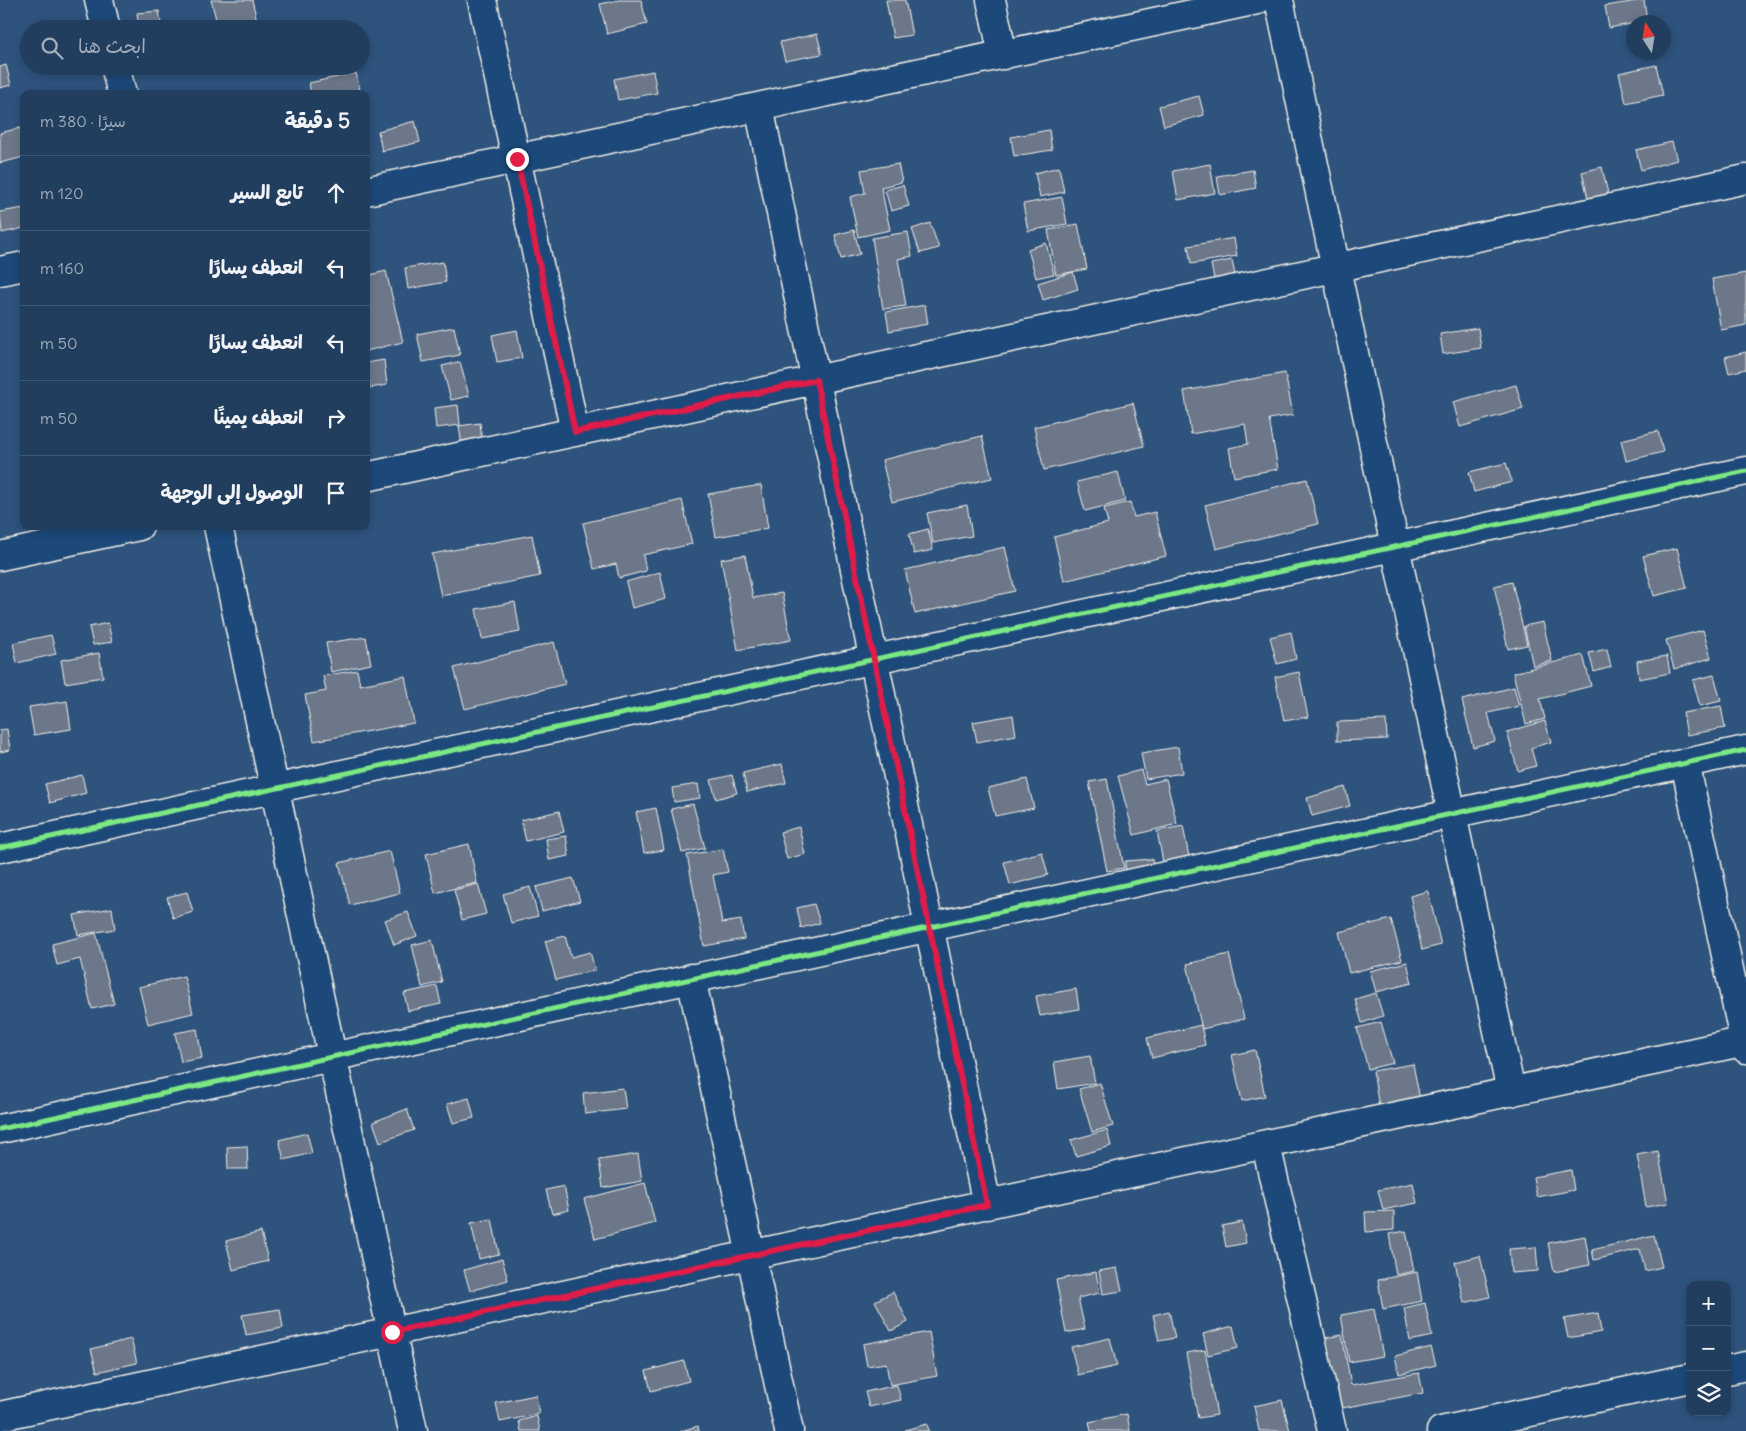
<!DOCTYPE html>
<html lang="ar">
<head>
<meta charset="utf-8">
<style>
  body { margin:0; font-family:Delius,"Playpen Sans Arabic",sans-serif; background:#2e4967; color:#f1f3f6; direction:rtl }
  .controls { position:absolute; right:15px; bottom:15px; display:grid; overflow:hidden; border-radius:10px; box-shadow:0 2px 8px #0003 }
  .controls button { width:45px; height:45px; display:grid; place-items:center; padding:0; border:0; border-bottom:1px solid #3f5773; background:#223e5e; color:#f1f3f6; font:25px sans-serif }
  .compass { position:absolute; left:1626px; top:15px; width:45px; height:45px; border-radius:50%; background:#223e5e; box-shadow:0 2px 8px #0003; rotate:348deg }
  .stop { position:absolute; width:15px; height:15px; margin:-11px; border:4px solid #e11d48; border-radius:50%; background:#fff }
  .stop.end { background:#e11d48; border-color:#fff; box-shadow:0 1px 5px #0008 }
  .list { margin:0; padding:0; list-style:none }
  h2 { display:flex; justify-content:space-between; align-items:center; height:65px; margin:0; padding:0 20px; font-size:21px }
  h2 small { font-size:16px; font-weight:400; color:#a2aebc }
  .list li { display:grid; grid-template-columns:32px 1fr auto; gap:15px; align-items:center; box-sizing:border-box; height:75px; padding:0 20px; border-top:1px solid #3f5773 }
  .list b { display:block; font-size:19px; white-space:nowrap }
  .list em { font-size:16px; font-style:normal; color:#a2aebc }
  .icon { flex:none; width:28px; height:28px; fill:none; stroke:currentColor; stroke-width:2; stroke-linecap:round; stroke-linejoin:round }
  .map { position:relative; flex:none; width:1746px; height:1431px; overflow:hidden; direction:ltr }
  .search { position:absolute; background:#223e5e; box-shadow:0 2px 8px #0003; left:20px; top:20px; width:350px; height:55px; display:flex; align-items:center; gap:12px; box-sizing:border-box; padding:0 18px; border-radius:28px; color:#a2aebc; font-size:19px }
  .panel { position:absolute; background:#223e5e; box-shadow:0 2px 8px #0003; left:20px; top:90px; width:350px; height:440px; border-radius:10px; direction:rtl }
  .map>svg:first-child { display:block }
  .building { fill:#6c788a; stroke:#f4f1e8 }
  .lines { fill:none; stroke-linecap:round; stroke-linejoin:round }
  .minor-casing { stroke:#f4f1e8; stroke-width:31 }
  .minor { stroke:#1f4a7a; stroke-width:28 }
  .cycleway-casing { stroke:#1f4a7a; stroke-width:8 }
  .cycleway { stroke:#7ce984; stroke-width:5 }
  .route { stroke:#e11d48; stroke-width:6 }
</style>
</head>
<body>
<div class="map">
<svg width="1746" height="1431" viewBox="0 0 1746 1431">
  <rect width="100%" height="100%" fill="#2e537d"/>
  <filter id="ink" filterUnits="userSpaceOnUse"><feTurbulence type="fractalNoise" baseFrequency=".02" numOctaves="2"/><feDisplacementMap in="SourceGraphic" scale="10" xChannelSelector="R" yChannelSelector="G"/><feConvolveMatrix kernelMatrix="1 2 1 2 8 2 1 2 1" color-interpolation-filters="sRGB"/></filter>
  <g filter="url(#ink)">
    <path class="building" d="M211,0H252L259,29H198L197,23L216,19Z
      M619,0H641L647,24L607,34L600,4Z
      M886,0H905L912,35L893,38Z
      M1644,0L1647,21L1609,28L1605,6Z
      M159,11L162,29H139L137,13Z
      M817,34L822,54L785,61L780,42Z
      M6,65L11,85L0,88V67Z
      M1656,65L1663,95L1626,103L1619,73Z
      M653,71L657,93L618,100L614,79Z
      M356,73L361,94H311L309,83Z
      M1199,96L1204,115L1164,126L1159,106Z
      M415,121L420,142L382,151L378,131Z
      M20,128L24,145V157L0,163V133Z
      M1049,130L1052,150L1014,156L1011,137Z
      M1672,142L1677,160L1641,170L1636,150Z
      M898,164L902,182L881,187L890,230L858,237L850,197L865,193L861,170Z
      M1210,164L1215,193L1178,200L1173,171Z
      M1059,167L1064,192L1040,197L1035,173Z
      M1602,167L1609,198L1589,203L1582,172Z
      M1253,170L1256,188L1220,195L1217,176Z
      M903,185L909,206L891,211L885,190Z
      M1062,197L1067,224L1028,231L1023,204Z
      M24,208V228L2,233L0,212Z
      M930,223L939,248L920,253L912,229Z
      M1078,224L1087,269L1056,275L1048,230Z
      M854,230L860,254L841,259L835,235Z
      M908,232L912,256L898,259L906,306L883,309L872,238Z
      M1234,238L1237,256L1191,264L1188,246Z
      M1046,243L1054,274L1036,278L1028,249Z
      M1232,260L1236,280L1215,284L1211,264Z
      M443,262L446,282L408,289L405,268Z
      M386,271L403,342L366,351V276Z
      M1073,272L1078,289L1043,300L1038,283Z
      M1746,273V325L1721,330L1712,279Z
      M925,305L928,324L889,331L886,312Z
      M454,327L460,355L423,362L417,334Z
      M1478,328L1481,348L1443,354L1440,334Z
      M517,330L522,358L497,362L492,335Z
      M1746,352V369L1729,373L1725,357Z
      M384,360L387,385L370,388L366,363Z
      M460,362L469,396L451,400L442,366Z
      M1285,373L1293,415L1269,419L1278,469L1234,477L1229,448L1248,444L1245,424L1191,434L1184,391Z
      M1516,385L1523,409L1460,427L1453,402Z
      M1133,403L1144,446L1044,470L1034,427Z
      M458,405L460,425L436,428L434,408Z
      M480,423L482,443L462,446L459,426Z
      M1658,431L1663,452L1626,461L1621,440Z
      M982,436L992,478L892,502L882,460Z
      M1506,463L1512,482L1474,492L1469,472Z
      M1118,472L1125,501L1085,511L1077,482Z
      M1307,479L1318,524L1216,549L1205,505Z
      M761,485L768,528L716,537L708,494Z
      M682,500L692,544L643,555L646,571L619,578L616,564L594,569L583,523Z
      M1130,502L1134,517L1155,512L1166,556L1064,581L1054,537L1108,523L1104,508Z
      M967,505L972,536L933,543L927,513Z
      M928,529L933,550L914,554L909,534Z
      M532,535L540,576L441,596L432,554Z
      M1005,547L1015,591L915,614L905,570Z
      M1677,548L1687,588L1654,596L1643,556Z
      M745,555L753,598L782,593L791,640L738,650L721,559Z
      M660,572L666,599L632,608L626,582Z
      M1512,582L1527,645L1508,649L1494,586Z
      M515,602L520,632L482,639L476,609Z
      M1543,622L1552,661L1533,666L1524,626Z
      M108,623L112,642L93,645L89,627Z
      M1703,630L1711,658L1674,669L1666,640Z
      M1291,632L1296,659L1277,664L1270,637Z
      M51,635L56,654L17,663L13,643Z
      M366,637L371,664L331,672L326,643Z
      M554,642L565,684L465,709L454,668Z
      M1607,649L1611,667L1594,672L1589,653Z
      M99,653L103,677L65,683L61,660Z
      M1583,655L1591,686L1540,699L1545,719L1526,724L1513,673Z
      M1667,656L1670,673L1639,679L1637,661Z
      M357,670L360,685L405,676L414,723L314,741L305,695L326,691L323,676Z
      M1299,672L1308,717L1284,721L1275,677Z
      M1714,675L1721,701L1700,706L1693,680Z
      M1514,687L1519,706L1488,713L1495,741L1473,747L1462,700Z
      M67,701L71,729L34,735L29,707Z
      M1721,706L1725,728L1687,735L1683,713Z
      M1013,715L1016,735L977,742L973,722Z
      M1386,720L1387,739L1337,741V722Z
      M1545,721L1551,742L1531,748L1536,766L1518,771L1507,732Z
      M7,729L10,750L0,752V730Z
      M1178,747L1182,773L1146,779L1141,753Z
      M782,764L786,783L747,792L743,773Z
      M1141,770L1145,784L1166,779L1177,824L1134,835L1118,776Z
      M82,775L86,793L50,803L45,784Z
      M732,775L737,793L716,799L711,780Z
      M1027,779L1034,808L995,816L988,788Z
      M1107,779L1124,868L1107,871L1089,782Z
      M698,784L700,798L674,802L672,788Z
      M1345,787L1350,806L1312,816L1307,798Z
      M693,804L705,848L682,853L671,809Z
      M656,808L664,850L644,853L636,812Z
      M559,811L564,832L526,841L521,820Z
      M1183,826L1190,862L1164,867L1157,831Z
      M799,827L805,854L787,859L780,832Z
      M566,836L569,856L549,860L546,839Z
      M469,844L477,883L435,893L426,854Z
      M723,849L728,872L713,875L722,923L741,920L744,939L704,946L687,855Z
      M390,851L400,893L350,905L339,863Z
      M1042,852L1048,875L1010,885L1004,862Z
      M1152,859L1154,875L1126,877L1125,861Z
      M573,878L580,901L542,911L536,887Z
      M478,884L486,914L462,920L454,890Z
      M530,887L538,916L511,923L503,894Z
      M1428,891L1441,945L1422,950L1410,896Z
      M187,892L193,912L173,918L167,897Z
      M814,904L820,923L801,928L797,908Z
      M112,908L115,929L78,935L74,915Z
      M408,912L417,936L394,945L385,920Z
      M1391,919L1402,960L1349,973L1339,932Z
      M96,933L114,1004L92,1009L80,959L57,965L52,944Z
      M565,936L571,957L590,952L595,970L556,980L545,941Z
      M432,940L442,982L422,987L412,945Z
      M1229,954L1244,1019L1202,1029L1187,964Z
      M1407,962L1412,983L1376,992L1370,971Z
      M184,976L193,1013L148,1024L139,987Z
      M437,986L441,1004L408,1011L404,993Z
      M1076,989L1079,1009L1040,1016L1036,996Z
      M1376,993L1383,1016L1362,1023L1355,999Z
      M1381,1022L1393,1063L1368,1069L1357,1028Z
      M1201,1025L1205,1045L1152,1058L1147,1038Z
      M197,1029L202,1058L181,1062L175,1033Z
      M1255,1050L1265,1096L1242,1101L1232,1055Z
      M1090,1056L1095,1083L1058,1089L1054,1062Z
      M1413,1064L1421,1105L1380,1113L1373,1071Z
      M1100,1083L1113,1126L1092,1132L1079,1089Z
      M623,1088L626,1109L585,1114L583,1093Z
      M469,1098L474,1118L453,1123L447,1104Z
      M407,1109L414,1130L380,1142L373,1122Z
      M1107,1130L1111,1146L1076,1156L1071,1140Z
      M307,1133L312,1153L284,1160L279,1140Z
      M247,1146L248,1169H228L227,1147Z
      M1658,1151L1668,1203L1646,1207L1637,1155Z
      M638,1154L642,1181L603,1188L599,1160Z
      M1571,1170L1574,1190L1537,1197L1533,1177Z
      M645,1183L655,1223L595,1239L584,1199Z
      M1413,1183L1417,1203L1383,1210L1378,1190Z
      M564,1186L569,1210L552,1214L546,1190Z
      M1394,1211V1230L1366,1232L1365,1212Z
      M492,1219L499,1254L479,1259L471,1223Z
      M1242,1222L1246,1243L1226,1247L1222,1226Z
      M1406,1231L1414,1271L1396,1275L1389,1234Z
      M261,1232L268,1261L233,1270L226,1241Z
      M1654,1235L1662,1267L1645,1271L1640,1249L1594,1260L1592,1250Z
      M1585,1236L1590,1265L1554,1272L1548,1243Z
      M1536,1247L1538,1271L1511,1273L1509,1249Z
      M1480,1256L1490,1297L1464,1303L1455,1262Z
      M502,1259L508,1280L470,1291L464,1270Z
      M1117,1268L1122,1291L1103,1294L1099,1271Z
      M1096,1272L1100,1293L1078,1298L1085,1329L1066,1333L1056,1280Z
      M1417,1272L1422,1301L1383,1309L1378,1280Z
      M893,1292L908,1322L891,1331L875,1301Z
      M1425,1303L1432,1336L1410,1341L1404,1308Z
      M280,1309L283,1328L246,1335L242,1315Z
      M1374,1309L1383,1356L1349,1362L1341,1315Z
      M1169,1311L1175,1338L1159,1341L1153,1315Z
      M1598,1313L1601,1332L1568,1338L1564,1319Z
      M1233,1326L1238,1348L1208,1355L1203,1334Z
      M929,1332L937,1376L890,1385L886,1363L867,1366L863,1344Z
      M1342,1335L1351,1385L1419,1373L1423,1393L1337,1409L1324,1338Z
      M1110,1338L1117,1366L1078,1375L1071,1347Z
      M131,1339L137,1363L97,1372L91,1349Z
      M1431,1347L1436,1365L1399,1374L1395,1356Z
      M1205,1350L1217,1415L1198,1418L1186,1353Z
      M684,1361L689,1381L651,1391L646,1371Z
      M897,1385L901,1400L869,1407L865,1392Z
      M536,1395L539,1414L500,1422L496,1403Z
      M1282,1400L1290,1431H1259L1254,1406Z
      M1127,1414L1130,1431H1091L1089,1422Z
      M537,1416L540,1431H521L519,1421Z
      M927,1424L929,1431H905V1430Z
      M698,1426L699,1431H681Z"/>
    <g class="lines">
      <defs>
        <path id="minor" d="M99,0L106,29
          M482,0L575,432
          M991,0L1003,55
          M1279,0L1511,1092
          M115,66L122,94
          M759,107L987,1205
          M366,191L1257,0
          M0,271L24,266
          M366,477L1746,179
          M218,526L413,1431
          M0,556L139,526
          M1685,763L1746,1049
          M0,848L1746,471
          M691,978L789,1431
          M0,1129L1746,750
          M1266,1145L1332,1431
          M1727,1370L1746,1366
          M0,1416L1746,1041
          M1441,1431L1690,1378"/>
      </defs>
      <use href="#minor" class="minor-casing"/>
      <use href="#minor" class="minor"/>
      <defs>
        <path id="cycleway" d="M0,848L1746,471
          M0,1129L1746,750"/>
      </defs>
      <use href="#cycleway" class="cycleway-casing"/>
      <use href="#cycleway" class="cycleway"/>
    </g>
  </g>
  <g class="lines" filter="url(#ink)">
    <path class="route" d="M392,1332L987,1205L816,380L575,432L517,159"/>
  </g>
</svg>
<div class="controls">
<button>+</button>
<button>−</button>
<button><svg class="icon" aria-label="layers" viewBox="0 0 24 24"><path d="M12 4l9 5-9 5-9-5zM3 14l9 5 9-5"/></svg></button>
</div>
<svg class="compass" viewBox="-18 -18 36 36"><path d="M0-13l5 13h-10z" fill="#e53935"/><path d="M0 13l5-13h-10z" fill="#a2aebc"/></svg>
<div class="stop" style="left:392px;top:1332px"></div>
<div class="stop end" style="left:517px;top:159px"></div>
<div class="search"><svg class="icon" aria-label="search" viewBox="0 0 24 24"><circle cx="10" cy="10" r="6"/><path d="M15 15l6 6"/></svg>ابحث هنا</div>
<section class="panel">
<h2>5 دقيقة<small>سيرًا · 380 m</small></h2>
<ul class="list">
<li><svg class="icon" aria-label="ahead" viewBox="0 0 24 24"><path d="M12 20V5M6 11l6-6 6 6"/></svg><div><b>تابع السير</b></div><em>120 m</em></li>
<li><svg class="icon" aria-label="left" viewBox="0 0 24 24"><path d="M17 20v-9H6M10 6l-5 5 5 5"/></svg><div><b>انعطف يسارًا</b></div><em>160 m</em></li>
<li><svg class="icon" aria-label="left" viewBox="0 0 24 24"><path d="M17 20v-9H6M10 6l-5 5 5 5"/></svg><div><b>انعطف يسارًا</b></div><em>50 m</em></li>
<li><svg class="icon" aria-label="right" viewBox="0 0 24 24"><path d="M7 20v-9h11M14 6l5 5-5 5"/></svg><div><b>انعطف يمينًا</b></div><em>50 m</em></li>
<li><svg class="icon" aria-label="arrive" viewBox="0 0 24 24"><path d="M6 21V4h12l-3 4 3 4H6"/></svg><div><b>الوصول إلى الوجهة</b></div></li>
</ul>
</section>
</div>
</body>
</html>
